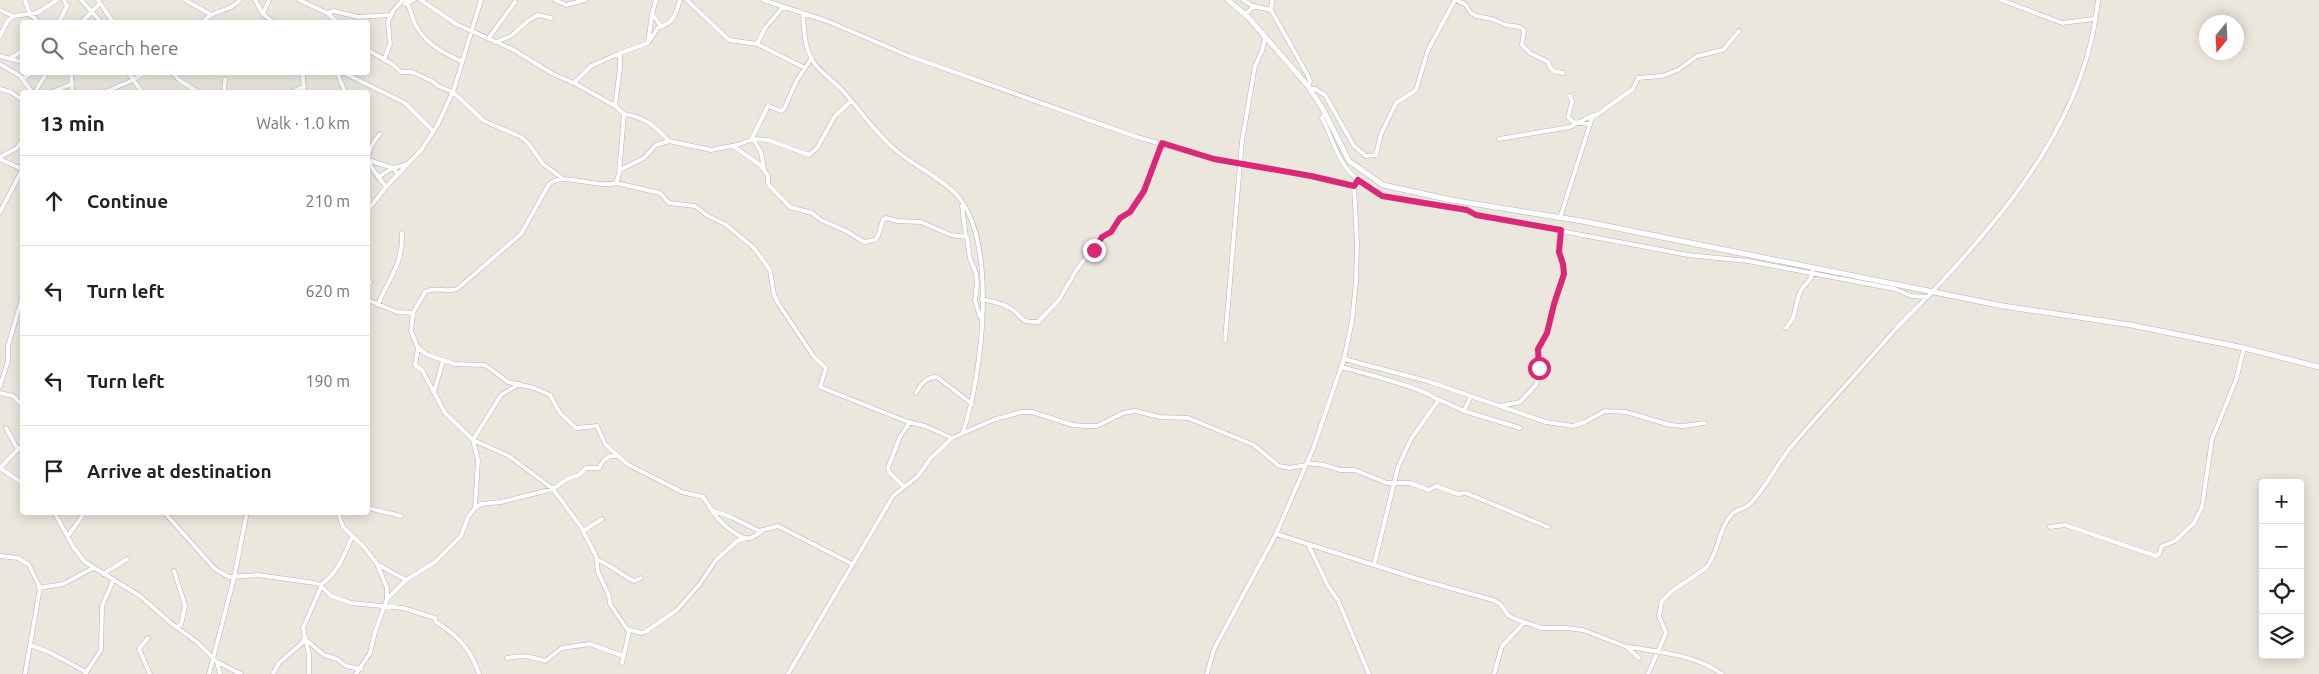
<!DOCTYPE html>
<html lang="en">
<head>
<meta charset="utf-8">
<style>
  body { margin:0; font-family:Ubuntu,sans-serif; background:#f2f2f2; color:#202124 }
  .controls { position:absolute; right:15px; bottom:15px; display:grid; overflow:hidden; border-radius:5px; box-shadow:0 2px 12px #0003 }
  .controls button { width:45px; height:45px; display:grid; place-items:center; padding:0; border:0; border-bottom:1px solid #e0e0e0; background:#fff; color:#202124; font:25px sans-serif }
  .compass { position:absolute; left:2199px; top:15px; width:45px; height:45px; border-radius:50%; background:#fff; box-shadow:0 2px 12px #0003; rotate:198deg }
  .stop { position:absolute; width:15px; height:15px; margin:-11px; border:4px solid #db2777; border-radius:50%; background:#fff }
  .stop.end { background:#db2777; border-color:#fff; box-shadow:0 1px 5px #0008 }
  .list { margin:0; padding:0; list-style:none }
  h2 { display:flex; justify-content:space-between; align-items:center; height:65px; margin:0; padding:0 20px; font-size:21px }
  h2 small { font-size:16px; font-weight:400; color:#757577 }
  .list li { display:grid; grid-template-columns:32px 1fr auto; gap:15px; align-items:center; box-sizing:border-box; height:90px; padding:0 20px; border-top:1px solid #e0e0e0 }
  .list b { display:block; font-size:19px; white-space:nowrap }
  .list em { font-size:16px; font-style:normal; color:#757577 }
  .icon { flex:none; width:28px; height:28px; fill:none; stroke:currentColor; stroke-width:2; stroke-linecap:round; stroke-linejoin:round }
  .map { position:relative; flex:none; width:2319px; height:674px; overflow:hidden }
  .search { position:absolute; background:#fff; box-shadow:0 2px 12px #0003; left:20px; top:20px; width:350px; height:55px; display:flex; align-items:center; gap:12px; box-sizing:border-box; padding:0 18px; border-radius:5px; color:#757577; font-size:19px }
  .panel { position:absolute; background:#fff; box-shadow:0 2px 12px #0003; left:20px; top:90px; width:350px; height:425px; border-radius:5px }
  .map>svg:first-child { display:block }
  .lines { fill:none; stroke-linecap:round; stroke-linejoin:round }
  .street-casing { stroke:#b1b2bd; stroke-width:5 }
  .secondary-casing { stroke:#b1b2bd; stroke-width:6 }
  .street { stroke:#fff; stroke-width:4 }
  .secondary { stroke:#fff; stroke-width:5 }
  .route { stroke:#db2777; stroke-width:6 }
</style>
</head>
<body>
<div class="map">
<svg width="2319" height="674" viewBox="0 0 2319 674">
  <rect width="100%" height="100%" fill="#ece7dd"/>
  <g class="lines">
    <defs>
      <path id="street" d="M25,0L30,15
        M81,0L101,22
        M98,0L113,22
        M185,0L210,14
        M255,0L263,14L273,22
        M299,0L327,13L337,22
        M406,0C411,9 412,21 418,29C428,45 445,54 461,61
        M421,0L456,24L512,49L553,74L576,84L615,106
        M555,0L566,5L585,0
        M687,0L729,40L757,44L805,68
        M763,0L827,21L909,56L1137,137L1214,159L1311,176L1354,186
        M1243,0L1253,6L1271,10
        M1272,0L1271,10L1307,74L1310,81L1308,86
        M2001,0L2062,23L2094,19
        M405,4L414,0
        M0,10L13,16
        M327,13L334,11L358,17L391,15
        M803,13C804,27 804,45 811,57C816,70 833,80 842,90C861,111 876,134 898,152C916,167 939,177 956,194C999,240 982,377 963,432
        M263,14L269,0
        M652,14L661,26
        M1245,14L1255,6
        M31,15L39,22
        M59,22L67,6L64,0
        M82,22L100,3
        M203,22C213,9 229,13 240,0
        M0,36L7,22L13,16L37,13L57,0
        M488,39L515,2
        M496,42L511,36L529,20L538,15L551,18
        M648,43L652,14L656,0
        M757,44L765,28L783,7
        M368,50L392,64L401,72H412L432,81L438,86L453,92L484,121L521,137L528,143L543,164L562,178
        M0,56L22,62
        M11,58L22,51
        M384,60L390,44L388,22L393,11L403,0
        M0,64L20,76L32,92
        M71,72L72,92
        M128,72L142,92
        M172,72L179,80L198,92
        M301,72L303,76L304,92
        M337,72L345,92
        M342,72L405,103L433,131
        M22,79L33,72
        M574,83L591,66L620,53
        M0,89L11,92L22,100
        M1310,89H1315L1325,95L1354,146L1366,156L1376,155L1381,134L1396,103L1416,90L1428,50L1455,0L1465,4L1471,13L1476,16L1492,19L1506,25L1520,27L1524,30L1522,45L1530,53L1548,62C1551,71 1554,72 1563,73
        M35,92L47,72
        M52,92L72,84
        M105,92L133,80L145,72
        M224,92L225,79
        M292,92L304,86
        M1570,96L1572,102L1568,117L1573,122L1588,124L1589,127
        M624,114C645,117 655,126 669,141
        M1325,114L1322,118C1331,134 1335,154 1347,169C1375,204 1426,203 1467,210L1476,215L1688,255L1748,261L1895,289L1911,296L1927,297
        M380,134C359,158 370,165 386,187
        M753,139L761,152L764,169
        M1499,139L1570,127L1593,115
        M751,140L768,106L781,111L784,109L797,80L811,59
        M733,146L760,165L768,176V184L790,207L812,213L821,220L846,231L864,242L875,240L878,236L883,220L886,218L897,221L921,222L951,235L967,237L970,259L976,273L977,284L975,300L980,317
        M0,157L17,148L22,140
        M0,159L22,169
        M368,160L393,168L398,174
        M620,170L644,158L656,145L669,141L711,150L737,145L753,139L768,140L809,155L817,148L835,116L851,101
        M378,177L393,168L408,164
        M616,183L660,193L669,203L695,206L708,216L725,224L754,248L770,270L774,295L778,303L814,357L826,368L820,387L908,422L925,426L952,438
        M962,206L966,237
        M368,210L386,187L422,149L438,124L454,89L481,0
        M0,212L22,170
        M1560,218L1592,118L1633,89L1638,78L1662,76L1678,70L1697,56L1723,50L1739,31
        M368,283L370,282
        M982,299C992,301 1001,303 1010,308C1024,316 1016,322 1038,322L1059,300L1077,269L1102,237L1111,232L1120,218L1130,212L1144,191L1162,143
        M368,300L397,312L413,313L425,292C435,286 447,293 457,289L521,234L549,184C564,171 595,189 616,183L619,174L624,114L615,106L620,68V53L648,43L658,28C674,22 675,16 680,0
        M378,305C389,277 403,265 402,233
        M1786,328C1797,315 1794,310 1799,295C1802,283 1812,285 1813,268
        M1225,340L1242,141L1255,66L1262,51L1265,38
        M418,348L428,355L455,364L485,365L508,382L534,388L550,395L560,413L576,428L597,426L605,444L627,464L682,492L703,497L712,510L731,517L759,531L778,526L852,564
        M1344,359L1427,381L1546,422L1573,426L1585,422L1605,411L1626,412L1670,425L1683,426L1705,423
        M1341,367C1359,372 1429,389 1438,401L1411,439L1398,467L1374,565
        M519,384L501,395L473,440L509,456L553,489L581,527L596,556L598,572L609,596L610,604L629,632L622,663
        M0,386L8,361V346L22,298
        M434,392L443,361
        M0,393L13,396L22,405
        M916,393C921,384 926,377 937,377L972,404
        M1438,399L1464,411L1520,428
        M1500,406L1520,402L1536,385L1539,374L1538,349L1547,333L1554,304L1564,274L1563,264L1559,252L1561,230
        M1464,411L1471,396
        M6,428L18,450
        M1307,463L1324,465L1340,470H1355L1387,483H1410L1429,490L1436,486L1458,494L1466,493L1548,527
        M0,468L22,445
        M0,468L22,483
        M904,487L889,472L888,468L900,437L910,422
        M368,508L401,516
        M475,508L481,504L501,502L553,489L567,479L579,475L586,468H599L604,460L610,456H618
        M710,508C716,518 737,540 750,538C754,537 758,534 761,532
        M54,512L74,548L85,562L140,596L172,624L197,642L217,662L241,674
        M164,512L215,569L229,577L258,575L315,583L320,585L331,596L351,603L403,608L435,618L436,622C458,635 471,650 479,674
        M338,512L343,527L364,547L377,564L387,588V599
        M2050,527L2065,525L2071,527L2156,556L2159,554L2162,546L2175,541L2194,523L2202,507L2212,439L2236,380L2244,348
        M583,531L602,519
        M1276,534L1308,544L1328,586L1338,600L1369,674
        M68,536L85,512
        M1308,544L1418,579L1493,600L1500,604L1509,616L1515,619L1542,628H1566L1583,630L1627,647L1639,658
        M0,556L18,558L29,565L40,588L25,674
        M597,560C610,564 621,575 634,581L641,578
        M377,564L406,580
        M174,571L185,605L181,625L176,627
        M103,574L127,559
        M320,585C337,575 345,554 352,537
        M39,588L63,584L93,568
        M628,629L641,633L645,632L677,610L699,585L716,560L737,541L746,538
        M148,638L139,649L150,674
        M30,645L49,652L86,672
        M1629,647C1660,652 1696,655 1722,674
        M507,658C524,655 529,656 545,661L562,648L590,644L623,656
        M217,662L220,674
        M85,674L101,650L102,606L113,581
        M209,674L234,578L247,512
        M273,674L279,663L302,643L304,638L324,655L337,659L346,666L361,669
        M309,674V655L303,628L321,587
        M356,674L370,653L375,632L387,599L406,580L435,562L461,536L468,517L475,508L478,460L473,440L445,413L422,370L415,365L418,348L411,331L413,313
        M788,674L893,496L918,476L930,459L952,438L993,420L1021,412H1032L1073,425L1086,426H1097L1123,413L1135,411L1160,417L1188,418L1254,445L1279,466L1290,468L1306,465
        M1207,674L1214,649L1276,534L1313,449L1344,359L1352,321L1356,281L1357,242L1354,186L1358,180
        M1494,674L1502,646L1525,622
        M1648,674L1666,633L1659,616L1662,601L1672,591L1706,568C1719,553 1718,529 1732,514C1737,509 1746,509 1751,503C1767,486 1776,465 1791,447C1824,408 1860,370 1894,331C1906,317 1921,304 1933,291C2010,208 2087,116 2098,0"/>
      <path id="secondary" d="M1228,0L1248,17L1308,86L1324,111L1349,161L1383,185L1451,200L1582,221L2003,306L2131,325L2244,348L2319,367"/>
    </defs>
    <use href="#street" class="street-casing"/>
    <use href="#secondary" class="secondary-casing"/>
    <use href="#street" class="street"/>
    <use href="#secondary" class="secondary"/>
  </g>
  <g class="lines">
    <path class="route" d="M1094,250L1102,237L1111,232L1120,218L1130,212L1144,191L1162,143L1214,159L1311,176L1354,186L1358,180L1382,196L1467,210L1476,215L1561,230L1559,252L1563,264L1564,274L1554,304L1547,333L1538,349L1539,368"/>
  </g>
</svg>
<div class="controls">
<button>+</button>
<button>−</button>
<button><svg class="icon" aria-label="locate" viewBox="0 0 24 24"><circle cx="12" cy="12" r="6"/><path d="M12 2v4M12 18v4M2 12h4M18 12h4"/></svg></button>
<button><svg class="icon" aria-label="layers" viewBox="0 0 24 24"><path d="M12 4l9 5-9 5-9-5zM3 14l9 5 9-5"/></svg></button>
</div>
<svg class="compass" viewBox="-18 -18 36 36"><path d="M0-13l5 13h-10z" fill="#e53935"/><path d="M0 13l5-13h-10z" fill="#757577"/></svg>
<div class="stop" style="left:1539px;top:368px"></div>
<div class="stop end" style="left:1094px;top:250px"></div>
<div class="search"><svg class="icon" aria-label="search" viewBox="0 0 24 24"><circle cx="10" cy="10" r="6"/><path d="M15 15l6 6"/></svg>Search here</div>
<section class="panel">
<h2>13 min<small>Walk · 1.0 km</small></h2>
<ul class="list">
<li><svg class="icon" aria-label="ahead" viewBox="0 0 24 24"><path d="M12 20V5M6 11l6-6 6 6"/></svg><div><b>Continue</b></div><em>210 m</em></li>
<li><svg class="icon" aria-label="left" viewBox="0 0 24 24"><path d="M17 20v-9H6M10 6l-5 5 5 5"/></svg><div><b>Turn left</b></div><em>620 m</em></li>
<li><svg class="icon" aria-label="left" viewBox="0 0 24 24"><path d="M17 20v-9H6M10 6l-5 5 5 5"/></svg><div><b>Turn left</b></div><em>190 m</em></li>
<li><svg class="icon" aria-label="arrive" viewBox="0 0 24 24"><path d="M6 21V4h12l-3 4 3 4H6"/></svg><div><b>Arrive at destination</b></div></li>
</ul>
</section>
</div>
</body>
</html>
